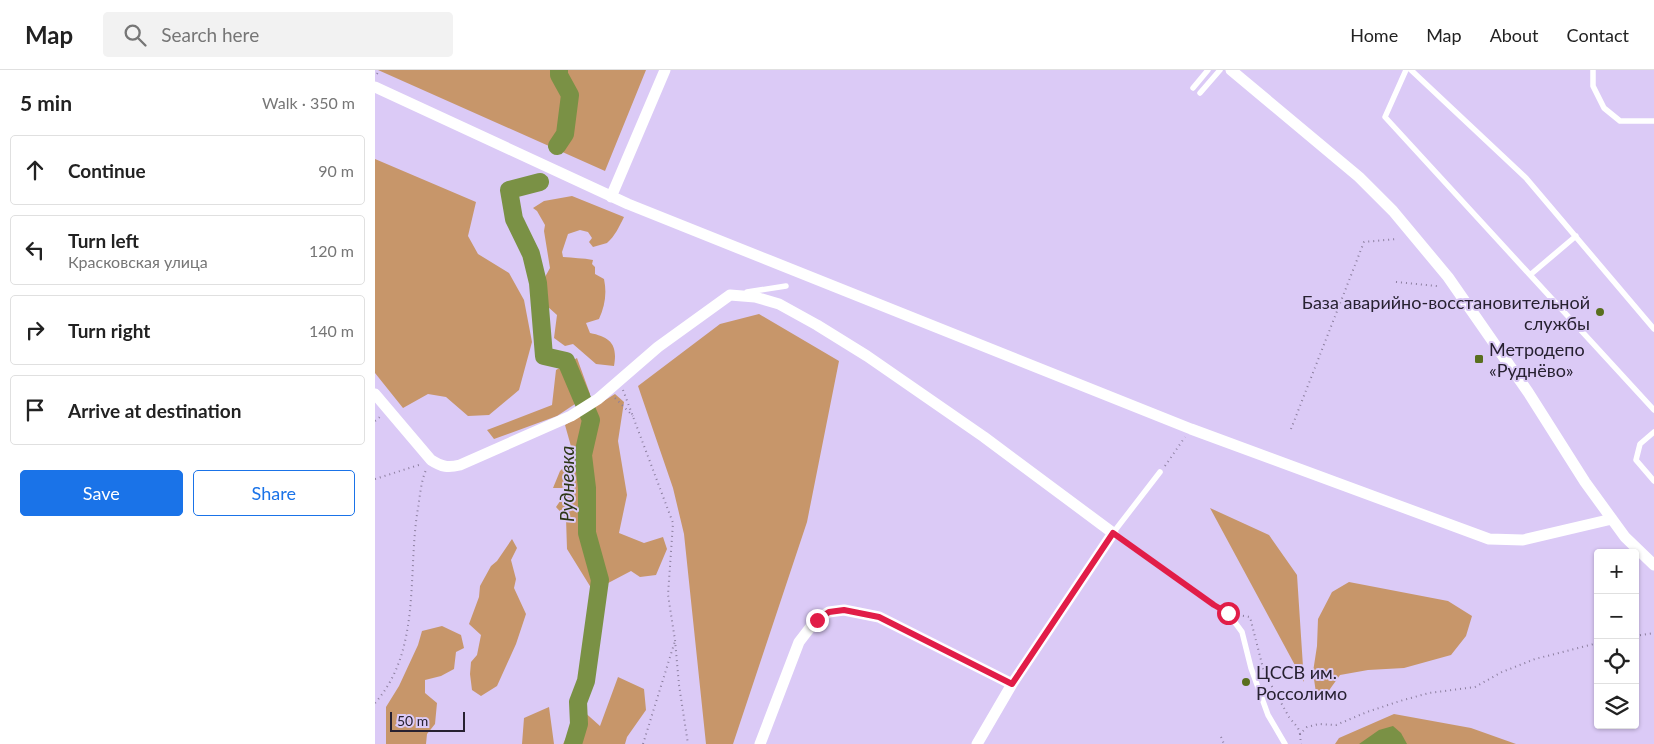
<!DOCTYPE html>
<html lang="en">
<head>
<meta charset="utf-8">
<style>
  body { margin:0; font-family:Lato,sans-serif; background:#f2f2f2; color:#222 }
  .controls { position:absolute; right:15px; bottom:15px; display:grid; overflow:hidden; border-radius:5px; box-shadow:0 1px 4px #0004 }
  .controls button { width:45px; height:45px; display:grid; place-items:center; padding:0; border:0; border-bottom:1px solid #e0e0e0; background:#fff; color:#222; font:25px sans-serif }
  .scale { position:absolute; left:15px; bottom:12px; width:75px; box-sizing:border-box; padding-left:5px; border:2px solid #272131; border-top:0; font-size:14px; line-height:18px; white-space:nowrap; color:#272131; -webkit-text-stroke:4px #dbcaf6; paint-order:stroke }
  .stop { position:absolute; width:15px; height:15px; margin:-11px; border:4px solid #e11d48; border-radius:50%; background:#fff }
  .stop.end { background:#e11d48; border-color:#fff; box-shadow:0 1px 5px #0008 }
  .list { margin:0; padding:0; list-style:none }
  h2 { display:flex; justify-content:space-between; align-items:center; height:65px; margin:0; padding:0 20px; font-size:21px }
  h2 small { font-size:16px; font-weight:400; color:#767676 }
  .list li { display:grid; grid-template-columns:32px 1fr auto; gap:15px; align-items:center; box-sizing:border-box; height:70px; margin:0 10px 10px; padding:0 10px; border:1px solid #e0e0e0; border-radius:5px }
  .list b { display:block; font-size:19px; white-space:nowrap }
  .list p { margin:0; font-size:16px; white-space:nowrap; color:#767676 }
  .list em { font-size:16px; font-style:normal; color:#767676 }
  .actions { display:flex; gap:10px; padding:15px 20px }
  .actions a { flex:1; padding:11px 0; border:1px solid #1a73e8; border-radius:5px; text-align:center; font-size:18px; color:#1a73e8 }
  .actions .main { background:#1a73e8; color:#fff }
  .icon { flex:none; width:28px; height:28px; fill:none; stroke:currentColor; stroke-width:2; stroke-linecap:round; stroke-linejoin:round }
  .map { position:relative; flex:none; width:1279px; height:674px; overflow:hidden }
  header { display:flex; align-items:center; gap:30px; box-sizing:border-box; height:70px; padding:0 25px; background:#fff; border-bottom:1px solid #e0e0e0 }
  header strong { font-size:24px }
  nav { display:flex; gap:28px; margin-inline-start:auto; font-size:18px }
  .search { width:350px; height:45px; background:#f2f2f2; display:flex; align-items:center; gap:12px; box-sizing:border-box; padding:0 18px; border-radius:5px; color:#767676; font-size:19px }
  main { display:flex }
  aside { flex:1; background:#fff }
  .map>svg:first-child { display:block }
  .green { fill:#c7966a }
  .water { fill:#7a9145 }
  .lines { fill:none; stroke-linecap:round; stroke-linejoin:round }
  .river { stroke:#7a9145; stroke-width:18 }
  .path { stroke:#8c7f9f; stroke-width:2; stroke-dasharray:1 4; stroke-linecap:butt }
  .service { stroke:#fff; stroke-width:5.5 }
  .minor { stroke:#fff; stroke-width:11 }
  .route { stroke:#e11d48; stroke-width:6 }
  .poi-dot { fill:#596f1e; stroke:#dbcaf6; stroke-width:2 }
  .labels { text-anchor:middle; dominant-baseline:central; stroke-width:4; stroke-linejoin:round; paint-order:stroke }
  .poi-label { font-size:18px; fill:#272131; stroke:#dbcaf6; text-anchor:start }
  .water-label { font-size:19px; font-style:italic; fill:#2c3615; stroke:#dbcaf6 }
</style>
</head>
<body>
<header>
<strong>Map</strong>
<div class="search"><svg class="icon" aria-label="search" viewBox="0 0 24 24"><circle cx="10" cy="10" r="6"/><path d="M15 15l6 6"/></svg>Search here</div>
<nav><a>Home</a><a>Map</a><a>About</a><a>Contact</a></nav>
</header>
<main>
<aside>
<h2>5 min<small>Walk · 350 m</small></h2>
<ul class="list">
<li><svg class="icon" aria-label="ahead" viewBox="0 0 24 24"><path d="M12 20V5M6 11l6-6 6 6"/></svg><div><b>Continue</b></div><em>90 m</em></li>
<li><svg class="icon" aria-label="left" viewBox="0 0 24 24"><path d="M17 20v-9H6M10 6l-5 5 5 5"/></svg><div><b>Turn left</b><p>Красковская улица</p></div><em>120 m</em></li>
<li><svg class="icon" aria-label="right" viewBox="0 0 24 24"><path d="M7 20v-9h11M14 6l5 5-5 5"/></svg><div><b>Turn right</b></div><em>140 m</em></li>
<li><svg class="icon" aria-label="arrive" viewBox="0 0 24 24"><path d="M6 21V4h12l-3 4 3 4H6"/></svg><div><b>Arrive at destination</b></div></li>
</ul>
<div class="actions"><a class="main">Save</a><a>Share</a></div>
</aside>
<div class="map">
<svg width="1279" height="674" viewBox="0 0 1279 674">
  <rect width="100%" height="100%" fill="#dbcaf6"/>
  <path class="green" d="M3,0H271L230,101Z
    M0,89L101,132L93,166L103,184L134,203L149,230L157,272L144,320L114,345L93,346L71,327L53,324L28,338L0,303Z
    M197,126L249,147C244,157 240,166 232,173L218,177L214,172L217,168L213,162L205,160L193,164L187,182L188,187C198,188 208,188 218,190L217,194L220,197V204L229,209C232,223 230,236 224,249L211,253L215,263C235,267 243,274 239,296L221,294L198,274L190,276L179,268L182,245L172,236L173,229L170,207L175,198L169,161L170,155L162,141L158,138L169,131Z
    M384,244L464,291L432,452L358,674H331L309,464L298,418L263,316L345,254Z
    M202,288L215,324L182,346L119,369L112,360L177,335L181,300Z
    M240,324L249,332L243,371L252,425L244,463L269,473L288,467L292,479L281,505L265,507L256,501L218,521L192,479L191,448L181,437L194,418H178L185,401L199,387L190,355Z
    M835,438L894,465L922,505L929,612Z
    M137,469L142,478L136,490L141,509L139,518L151,544L141,574L122,616L106,626L97,620L95,604L96,592L102,585L106,565L94,554L104,527L105,516L116,496L122,491Z
    M974,512L1073,531L1097,546L1091,566L1076,585L1029,598L993,600L965,605L950,626L941,623L938,602L942,576L943,549L957,522Z
    M67,556L86,565L89,578L81,582L79,599L66,606L50,610V623L62,633L60,654L52,664L51,674H11V637L24,616L43,575L47,561Z
    M243,607L269,619L271,640L252,667L250,674H188L206,639L225,656Z
    M174,637L179,674H147L149,648Z
    M1019,644L1096,658L1141,674H960L964,668Z"/>
  <path class="water" d="M1018,656L1026,663L1032,674H984L1004,660Z"/>
  <g class="lines">
    <path class="river" d="M182,76L190,64L195,25L184,5V0
      M165,112L134,120L139,149L156,184L163,213L169,286L191,291L216,350L208,385L212,418V463L225,510L211,611L203,632L204,654L198,674"/>
    <path class="path" d="M2,4L5,0
      M1021,212L1062,216
      M248,320L298,453L293,525L300,570L304,615L313,674
      M240,328L258,346
      M0,351L6,346
      M916,359L989,172L1021,169
      M790,396L810,367
      M0,409L47,394
      M863,545L875,547L889,602L914,647L923,658L925,664L932,657L944,654L961,655L992,642L1025,631L1054,623L1100,617L1127,602L1160,589L1223,573
      M1260,566L1279,563
      M0,633C47,580 32,502 43,438C45,426 46,411 51,400
      M925,664L926,674
      M846,667L849,674
      M268,674L300,571"/>
    <path class="service" d="M1031,0L1010,47L1279,340
      M1036,0L1151,108L1279,259
      M1218,0V16L1229,38L1245,51H1279
      M818,18L833,0
      M825,23L845,0
      M1155,205L1201,166
      M372,222L411,216
      M1279,362L1265,374L1261,390L1279,411
      M785,402L738,463L839,535L853,543L867,562L876,598L893,645L910,674"/>
    <path class="minor" d="M856,0L984,107L1018,141L1073,207L1153,322L1210,412L1250,467L1279,495
      M0,17L253,134L816,359L1114,469L1148,470L1237,449
      M236,127L290,0
      M0,324L56,390C67,397 73,398 85,395L196,346L223,329L283,277L355,225L380,227L404,234L442,255L492,286L609,367L738,463L637,614L602,674
      M385,674L424,572L441,550L454,542L469,540L504,547L637,614"/>
  </g>
  <g class="lines">
    <path class="route" d="M442,550L454,542L469,540L504,547L637,614L738,463L839,535L853,543"/>
  </g>
  <g class="poi-dot">
    <circle cx="1225" cy="242" r="5"/>
    <rect x="1099" y="284" width="10" height="10" rx="2.5"/>
    <circle cx="871" cy="612" r="5"/>
  </g>
  <g class="labels">
    <g class="poi-label">
      <text x="1215" y="232" text-anchor="end">База аварийно-восстановительной<tspan x="1215" dy="21">службы</tspan></text>
      <text x="1114" y="279">Метродепо<tspan x="1114" dy="21">«Руднёво»</tspan></text>
      <text x="881" y="602">ЦССВ им.<tspan x="881" dy="21">Россолимо</tspan></text>
    </g>
    <g class="water-label">
      <text transform="translate(191 414) rotate(-90)">Рудневка</text>
    </g>
  </g>
</svg>
<div class="controls">
<button>+</button>
<button>−</button>
<button><svg class="icon" aria-label="locate" viewBox="0 0 24 24"><circle cx="12" cy="12" r="6"/><path d="M12 2v4M12 18v4M2 12h4M18 12h4"/></svg></button>
<button><svg class="icon" aria-label="layers" viewBox="0 0 24 24"><path d="M12 4l9 5-9 5-9-5zM3 14l9 5 9-5"/></svg></button>
</div>
<div class="scale">50 m</div>
<div class="stop" style="left:853px;top:543px"></div>
<div class="stop end" style="left:442px;top:550px"></div>
</div>
</main>
</body>
</html>
